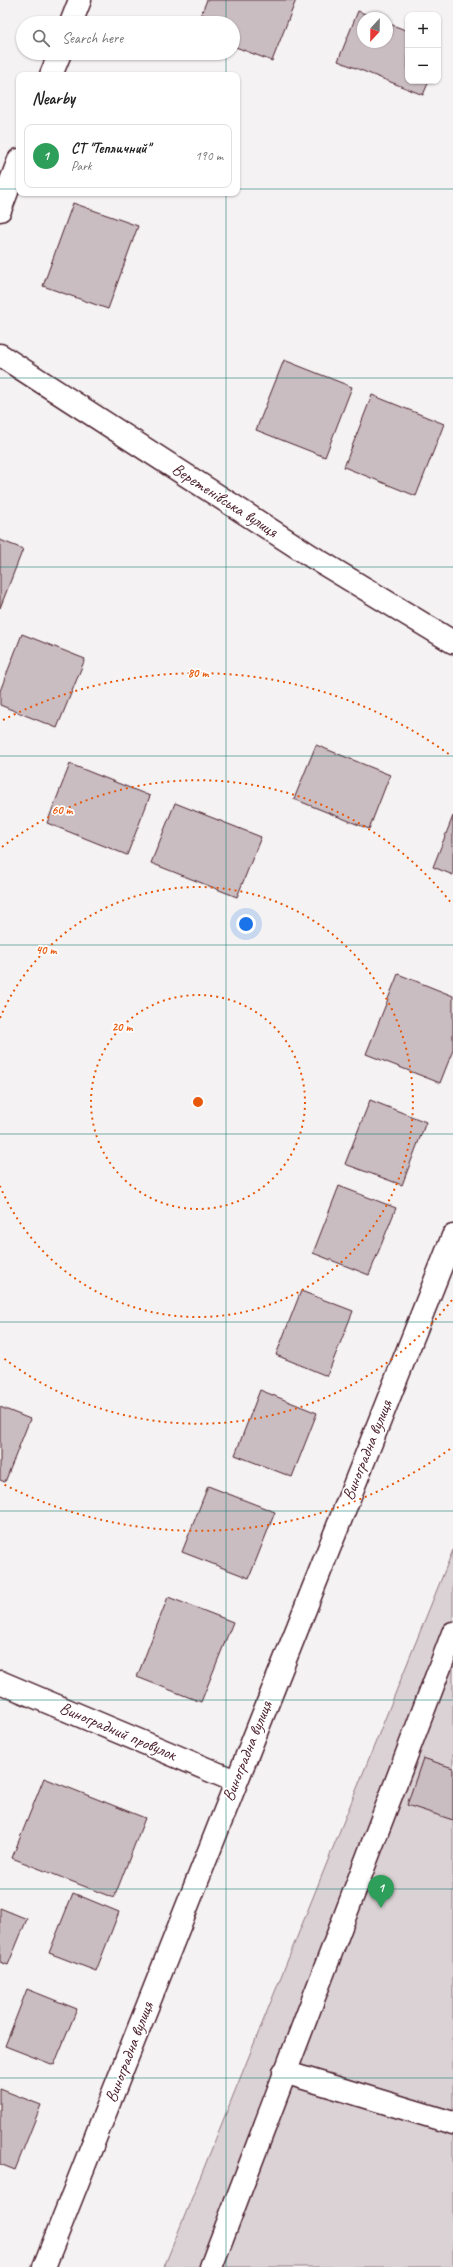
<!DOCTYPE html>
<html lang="en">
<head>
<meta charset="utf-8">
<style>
  body { margin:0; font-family:Caveat,sans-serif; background:#f2f2f2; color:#222 }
  .controls { position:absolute; right:12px; top:12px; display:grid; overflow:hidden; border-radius:8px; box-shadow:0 1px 3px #0004 }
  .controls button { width:36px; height:36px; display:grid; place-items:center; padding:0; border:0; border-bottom:1px solid #e0e0e0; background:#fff; color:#222; font:20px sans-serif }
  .compass { position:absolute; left:357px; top:12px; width:36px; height:36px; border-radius:50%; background:#fff; box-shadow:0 1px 3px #0004; rotate:202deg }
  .you { position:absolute; left:246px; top:924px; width:14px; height:14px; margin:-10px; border:3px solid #fff; border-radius:50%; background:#1a73e8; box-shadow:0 0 0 6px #1a73e833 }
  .badge { display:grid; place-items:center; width:26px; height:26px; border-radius:50%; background:#0f766e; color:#fff; font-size:13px; font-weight:700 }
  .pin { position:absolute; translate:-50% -33px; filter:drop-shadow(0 1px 2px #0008) }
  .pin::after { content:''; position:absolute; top:21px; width:14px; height:12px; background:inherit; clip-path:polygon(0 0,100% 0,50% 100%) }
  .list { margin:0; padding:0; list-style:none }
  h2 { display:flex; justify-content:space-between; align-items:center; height:52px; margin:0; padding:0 16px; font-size:17px }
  h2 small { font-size:13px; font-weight:400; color:#767676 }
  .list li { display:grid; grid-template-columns:26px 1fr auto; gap:12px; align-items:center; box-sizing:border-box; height:64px; margin:0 8px 8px; padding:0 8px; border:1px solid #e0e0e0; border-radius:8px }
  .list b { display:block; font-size:15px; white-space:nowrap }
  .list p { margin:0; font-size:13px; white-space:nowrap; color:#767676 }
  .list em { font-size:13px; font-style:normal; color:#767676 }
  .icon { flex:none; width:22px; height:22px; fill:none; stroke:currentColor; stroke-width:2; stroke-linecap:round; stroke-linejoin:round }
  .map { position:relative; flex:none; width:453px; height:2267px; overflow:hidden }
  .search { position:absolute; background:#fff; box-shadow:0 1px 3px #0004; left:16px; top:16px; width:224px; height:44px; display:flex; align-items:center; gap:10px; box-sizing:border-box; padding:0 14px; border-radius:22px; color:#767676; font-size:15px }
  .panel { position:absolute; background:#fff; box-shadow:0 1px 3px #0004; left:16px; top:72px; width:224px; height:124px; border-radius:8px }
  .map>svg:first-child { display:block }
  .green { fill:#dbd2d5; stroke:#927880 }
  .building { fill:#cabdc1; stroke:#4a1f2b }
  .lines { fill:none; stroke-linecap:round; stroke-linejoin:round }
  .minor-casing { stroke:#4a1f2b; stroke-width:25 }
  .tertiary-casing { stroke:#4a1f2b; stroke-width:25 }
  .minor { stroke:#fff; stroke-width:22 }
  .tertiary { stroke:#fff; stroke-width:22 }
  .grid { fill:none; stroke:#0f766e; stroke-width:1; stroke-opacity:0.55 }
  .ring { fill:none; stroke:#e8590c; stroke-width:2; stroke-dasharray:2 4 }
  .labels { text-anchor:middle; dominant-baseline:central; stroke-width:3.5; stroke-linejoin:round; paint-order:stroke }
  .street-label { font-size:17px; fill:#4a1f2b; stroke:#fff }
  .centre { fill:#e8590c; stroke:#fff; stroke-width:2 }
  .ring-label { font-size:12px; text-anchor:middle; font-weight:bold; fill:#e8590c; stroke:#fff; stroke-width:3.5; stroke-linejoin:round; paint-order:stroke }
</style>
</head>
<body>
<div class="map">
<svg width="453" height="2267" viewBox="0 0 453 2267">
  <rect width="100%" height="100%" fill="#f4f2f2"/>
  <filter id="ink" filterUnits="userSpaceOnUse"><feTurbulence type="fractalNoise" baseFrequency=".025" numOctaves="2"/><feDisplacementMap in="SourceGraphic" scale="8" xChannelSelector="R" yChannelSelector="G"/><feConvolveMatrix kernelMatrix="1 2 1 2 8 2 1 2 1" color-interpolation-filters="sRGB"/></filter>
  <g filter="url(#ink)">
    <path class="green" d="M453,1550V2267H164Z"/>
    <path class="building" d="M207,0H296L272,61L233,46L238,29L233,27V23H223L201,14Z
      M358,11L375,18H363V42H387V23L408,31V81H429L423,95L338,61Z
      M73,203L138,226L108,309L43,286Z
      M284,360L352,387L325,457L256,430Z
      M372,395L444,424L416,496L344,467Z
      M0,540L23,549L0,608Z
      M22,634L85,659L57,728L0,705V691Z
      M316,745L390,775L369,829L294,799Z
      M70,764L150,796L127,855L47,823Z
      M175,803L261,837L237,897L151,863Z
      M453,816V875L433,867Z
      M398,974L453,996V1050L440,1083L366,1054Z
      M370,1100L426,1122L402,1185L345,1164Z
      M339,1186L396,1208L369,1275L313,1253Z
      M301,1291L353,1311L327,1376L276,1355Z
      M260,1390L317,1413L292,1477L235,1455Z
      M0,1407L30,1419L5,1482L0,1480Z
      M208,1486L275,1512L249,1578L182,1552Z
      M168,1597L233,1622L201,1702L137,1677Z
      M423,1758L453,1768V1820L407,1805Z
      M44,1778L145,1818L114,1898L12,1858Z
      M73,1893L119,1912L96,1971L49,1953Z
      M0,1908L27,1919L8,1965L0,1962Z
      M27,1989L77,2009L54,2065L5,2046Z
      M0,2089L41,2105L15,2170L0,2164Z"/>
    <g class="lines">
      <defs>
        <path id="minor" d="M71,23L80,0
          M51,75L60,53
          M0,210L19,160
          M0,1682L235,1781
          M284,2072L453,2123
          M44,2267L453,1236
          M211,2267L453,1633"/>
        <path id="tertiary" d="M0,355L311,556L453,642"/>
      </defs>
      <use href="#minor" class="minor-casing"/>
      <use href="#tertiary" class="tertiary-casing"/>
      <use href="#minor" class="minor"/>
      <use href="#tertiary" class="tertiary"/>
    </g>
  </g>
  <path class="grid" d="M226,0V23M226,53V75M0,189H19M237,189H453M226,193V2267M0,378H453M0,567H453M0,756H453M0,945H453M0,1134H453M0,1322H453M0,1511H453M0,1700H453M0,1889H453M0,2078H453"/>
  <g class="ring">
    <circle cx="198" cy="1102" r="107"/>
    <path d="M0 1018A215 215 0 1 1 0 1186"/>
    <path d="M452 1300A322 322 0 0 1 2 1357M2 847A322 322 0 0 1 452 904"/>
    <path d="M450 1449A429 429 0 0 1 3 1484M3 720A429 429 0 0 1 450 755"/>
  </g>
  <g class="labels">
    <g class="street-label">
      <text transform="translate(225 500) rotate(33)">Веретенівська вулиця</text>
      <text transform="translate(367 1450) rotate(-68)">Виноградна вулиця</text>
      <text transform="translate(118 1731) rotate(23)">Виноградний провулок</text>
      <text transform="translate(247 1751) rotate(-68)">Виноградна вулиця</text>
      <text transform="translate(129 2052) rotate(-69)">Виноградна вулиця</text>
    </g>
  </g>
  <circle cx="198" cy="1102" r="6" class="centre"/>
  <g class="ring-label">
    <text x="198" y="677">80 m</text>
    <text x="62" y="814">60 m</text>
    <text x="46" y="954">40 m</text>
    <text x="122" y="1031">20 m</text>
  </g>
</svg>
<div class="controls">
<button>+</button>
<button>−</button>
</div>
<svg class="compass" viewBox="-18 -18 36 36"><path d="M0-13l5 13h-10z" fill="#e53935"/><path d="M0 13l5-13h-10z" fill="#767676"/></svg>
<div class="you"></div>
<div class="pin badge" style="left:381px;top:1908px;background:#2e9e5b">1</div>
<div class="search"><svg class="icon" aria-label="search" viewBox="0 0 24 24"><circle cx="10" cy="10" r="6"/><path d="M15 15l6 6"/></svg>Search here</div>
<section class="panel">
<h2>Nearby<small></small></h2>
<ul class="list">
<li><span class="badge" style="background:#2e9e5b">1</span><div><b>СТ &quot;Тепличний&quot;</b><p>Park</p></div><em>190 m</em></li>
</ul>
</section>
</div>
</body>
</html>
